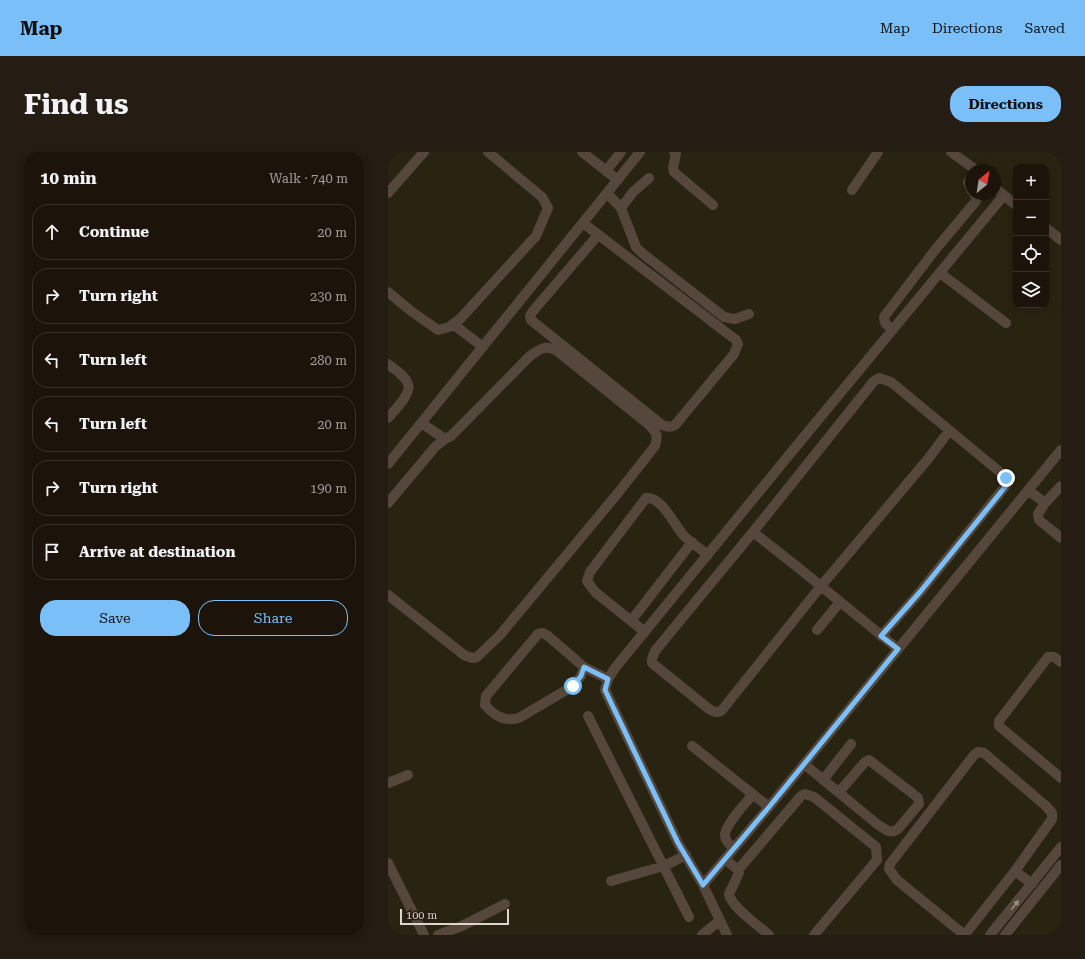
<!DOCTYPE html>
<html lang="en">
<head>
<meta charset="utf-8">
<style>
  body { margin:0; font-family:"Roboto Serif",serif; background:#251d14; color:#f1f3f6 }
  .controls { position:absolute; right:12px; top:12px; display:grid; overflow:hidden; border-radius:8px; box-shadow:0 2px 10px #0003 }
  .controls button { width:36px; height:36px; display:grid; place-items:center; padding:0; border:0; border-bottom:1px solid #3a332c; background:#1c140b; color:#f1f3f6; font:20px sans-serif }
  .compass { position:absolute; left:577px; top:12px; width:36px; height:36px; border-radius:50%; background:#1c140b; box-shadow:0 2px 10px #0003; rotate:30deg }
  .scale { position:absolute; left:12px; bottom:10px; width:109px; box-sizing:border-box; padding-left:4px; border:2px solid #ded5cf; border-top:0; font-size:11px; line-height:14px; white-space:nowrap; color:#ded5cf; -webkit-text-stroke:3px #261a0f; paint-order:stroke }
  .stop { position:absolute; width:12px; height:12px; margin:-9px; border:3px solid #7abff8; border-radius:50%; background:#fff }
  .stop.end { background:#7abff8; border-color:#fff; box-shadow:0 1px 4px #0008 }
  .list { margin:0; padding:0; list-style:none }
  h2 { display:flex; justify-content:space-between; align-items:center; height:52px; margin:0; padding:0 16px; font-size:17px }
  h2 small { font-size:13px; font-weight:400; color:#a09e9d }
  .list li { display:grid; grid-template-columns:26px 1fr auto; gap:12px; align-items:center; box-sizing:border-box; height:56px; margin:0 8px 8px; padding:0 8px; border:1px solid #3a332c; border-radius:16px }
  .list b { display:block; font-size:15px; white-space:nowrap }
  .list em { font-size:13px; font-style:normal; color:#a09e9d }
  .actions { display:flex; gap:8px; padding:12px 16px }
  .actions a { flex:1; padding:9px 0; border:1px solid #7abff8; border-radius:16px; text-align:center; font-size:14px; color:#7abff8 }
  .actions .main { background:#7abff8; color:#111 }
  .icon { flex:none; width:22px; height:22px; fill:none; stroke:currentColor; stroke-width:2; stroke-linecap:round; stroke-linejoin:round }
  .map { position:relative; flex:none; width:673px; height:783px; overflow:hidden; border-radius:16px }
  header { display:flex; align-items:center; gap:24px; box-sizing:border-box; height:56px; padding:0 20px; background:#7abff8; color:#111 }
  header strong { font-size:19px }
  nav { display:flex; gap:22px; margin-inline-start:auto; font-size:14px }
  .intro { display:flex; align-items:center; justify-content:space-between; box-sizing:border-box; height:96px; padding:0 24px }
  h1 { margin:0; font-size:28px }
  .button { padding:10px 18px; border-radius:16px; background:#7abff8; color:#111; font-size:14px; font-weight:700 }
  main { display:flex; gap:24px; padding:0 24px }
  aside { flex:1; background:#1c140b; border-radius:16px; box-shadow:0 2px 10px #0003 }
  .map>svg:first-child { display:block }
  .industrial { fill:#292312; fill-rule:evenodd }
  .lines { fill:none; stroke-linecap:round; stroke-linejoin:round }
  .minor { stroke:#55473b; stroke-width:10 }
  .oneway { fill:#9a8e85 }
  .route { stroke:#7abff8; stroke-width:5 }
</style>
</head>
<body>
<header>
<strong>Map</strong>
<nav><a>Map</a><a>Directions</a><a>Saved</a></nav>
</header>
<div class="intro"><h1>Find us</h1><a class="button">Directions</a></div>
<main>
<aside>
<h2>10 min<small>Walk · 740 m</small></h2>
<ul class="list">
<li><svg class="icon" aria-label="ahead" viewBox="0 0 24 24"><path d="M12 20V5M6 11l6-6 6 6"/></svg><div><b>Continue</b></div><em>20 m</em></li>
<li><svg class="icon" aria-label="right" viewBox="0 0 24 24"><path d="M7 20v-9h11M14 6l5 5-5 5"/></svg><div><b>Turn right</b></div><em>230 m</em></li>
<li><svg class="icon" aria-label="left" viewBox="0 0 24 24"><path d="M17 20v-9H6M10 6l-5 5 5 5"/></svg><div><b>Turn left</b></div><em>280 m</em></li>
<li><svg class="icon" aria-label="left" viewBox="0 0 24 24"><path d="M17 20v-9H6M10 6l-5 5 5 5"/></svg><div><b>Turn left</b></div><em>20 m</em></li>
<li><svg class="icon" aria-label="right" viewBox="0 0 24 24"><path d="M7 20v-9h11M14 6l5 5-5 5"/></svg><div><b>Turn right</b></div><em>190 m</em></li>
<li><svg class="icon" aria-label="arrive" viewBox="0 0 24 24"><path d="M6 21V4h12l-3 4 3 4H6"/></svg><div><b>Arrive at destination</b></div></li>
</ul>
<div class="actions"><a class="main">Save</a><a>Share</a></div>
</aside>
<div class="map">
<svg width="673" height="783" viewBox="0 0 673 783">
  <rect width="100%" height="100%" fill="#261a0f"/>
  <path class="industrial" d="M0,0H673V783H0ZM628,15H658V153H628ZM583,18H607V42H583Z"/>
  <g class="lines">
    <path class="minor" d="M194,0L230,28
      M286,0L288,2L285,16L286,20L325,53
      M563,0L588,18
      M218,19L233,0
      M583,25L580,30L583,38
      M607,36L628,53
      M464,38L490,0
      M0,41L36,0
      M219,41L233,56L248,95L254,101L336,165L347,167L361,162
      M233,56L245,40L261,26
      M195,71L348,188L350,192L346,202L288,272C283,276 280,275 274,273L143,168L142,164L145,159L210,83
      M658,76L673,88
      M552,121L618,171
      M0,140L23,159L50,178L61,175L72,167L148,84L160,56L154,45L100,0
      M65,172L95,195
      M505,178C500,174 496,172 496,165L547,98L583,55L588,49V44L586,42
      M0,212C7,218 17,223 20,232C24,241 6,259 0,266
      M33,271L57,287
      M0,312L252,0
      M640,338L657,351L650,362L651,368L673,386
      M0,351L47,295L57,287L63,284L142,204C152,197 156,193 168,198L259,271C268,280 271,282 267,294L230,341L112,483L89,505L84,506L76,503L0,443
      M657,351L673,334
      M365,380L407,413L510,497
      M243,469L304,390
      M429,478L452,450
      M257,480L207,440L199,429L202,420L258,346C274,344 287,375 297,385C304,391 312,397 320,403
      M493,484L532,440L619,332L618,325L503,230L491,226L486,229L365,380L267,499L264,507V511L321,557C326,560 329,562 334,558L433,434L540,307L561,279
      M673,510L666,505H660L611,569V574L673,626
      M196,515L193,524L185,534L131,566C116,570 107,564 97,553L98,544L150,482L155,481L160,484L196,515L220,527
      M200,564L301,765
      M304,594L381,655
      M590,600L596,601L659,655L664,661V667L627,719L578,781H574L509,728L501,717L502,712L586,603Z
      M416,612L489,672C497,677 502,683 510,677L531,652L530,646L524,641L481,608L477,610L451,640
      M435,628L463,592
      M0,631L20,623
      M346,696C342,693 337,689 337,684C336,674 358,651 364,643
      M337,707L350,718L351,721L341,742C343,755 371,774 381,783
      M0,711L36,783
      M350,718L413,644L417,642L426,645L488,695L489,708L426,783
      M627,719L644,732
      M223,729L276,714L298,703
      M315,733L381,655L673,298
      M50,783L74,774L117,752
      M314,783L332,768
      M339,783L315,733L290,691L217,538L220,527L227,516L401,303L616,43
      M602,783L673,695
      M617,783L673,713"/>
  </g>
  <defs><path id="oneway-solid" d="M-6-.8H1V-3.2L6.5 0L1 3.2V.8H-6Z"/></defs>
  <use class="oneway" href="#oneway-solid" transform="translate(627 753) rotate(-51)"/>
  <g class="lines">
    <path class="route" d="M185,534L193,524L196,515L220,527L217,538L290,691L315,733L381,655L510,497L493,484L532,440L617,335L619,332L618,326"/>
  </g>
</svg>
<div class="controls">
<button>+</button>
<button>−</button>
<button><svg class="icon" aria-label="locate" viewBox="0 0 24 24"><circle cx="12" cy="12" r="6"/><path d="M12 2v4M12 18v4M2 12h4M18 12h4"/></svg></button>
<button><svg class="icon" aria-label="layers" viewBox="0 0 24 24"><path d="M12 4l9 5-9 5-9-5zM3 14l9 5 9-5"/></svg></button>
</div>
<svg class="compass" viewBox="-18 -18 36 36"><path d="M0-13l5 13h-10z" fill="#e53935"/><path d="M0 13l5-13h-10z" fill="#a09e9d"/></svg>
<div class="scale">100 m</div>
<div class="stop" style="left:185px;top:534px"></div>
<div class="stop end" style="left:618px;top:326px"></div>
</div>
</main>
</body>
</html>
